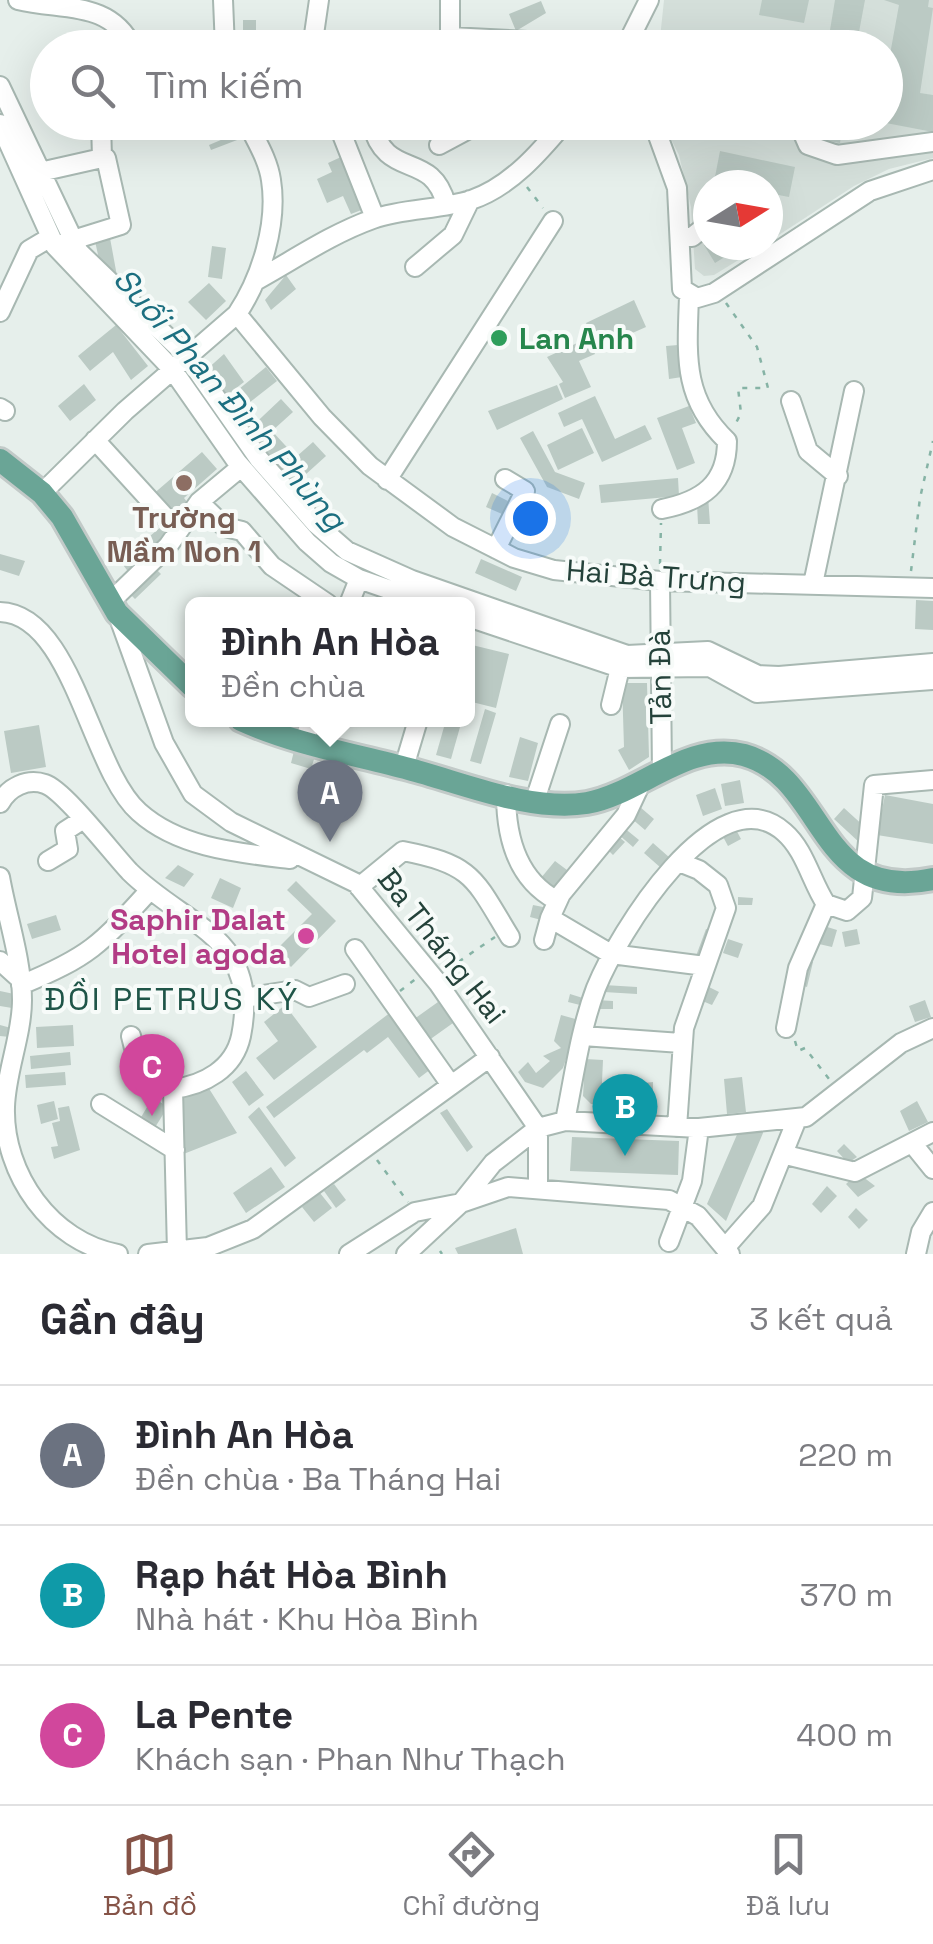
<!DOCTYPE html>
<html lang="vi">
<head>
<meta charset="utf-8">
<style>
  body { margin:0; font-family:"Space Grotesk",sans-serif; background:#f7f7f7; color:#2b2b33 }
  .compass { position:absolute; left:693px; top:170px; width:90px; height:90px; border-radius:50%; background:#fff; box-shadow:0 10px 40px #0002; rotate:79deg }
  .you { position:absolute; left:530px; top:518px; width:35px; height:35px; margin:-25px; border:8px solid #fff; border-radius:50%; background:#1a73e8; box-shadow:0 0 0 15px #1a73e833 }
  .badge { display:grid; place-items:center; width:65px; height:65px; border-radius:50%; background:#855347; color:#fff; font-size:32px; font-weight:700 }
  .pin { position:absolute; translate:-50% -82px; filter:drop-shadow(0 2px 5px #0008) }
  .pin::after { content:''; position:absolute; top:52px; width:35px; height:30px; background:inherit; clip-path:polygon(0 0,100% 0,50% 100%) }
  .popup { position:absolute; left:185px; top:597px; width:290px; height:130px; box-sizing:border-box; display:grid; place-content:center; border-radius:15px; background:#fff; filter:drop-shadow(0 2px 8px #0005); font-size:32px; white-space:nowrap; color:#7c7c81 }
  .popup b { font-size:38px; color:#2b2b33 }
  .popup::after { content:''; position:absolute; left:50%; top:100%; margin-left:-20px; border:20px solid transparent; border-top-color:#fff }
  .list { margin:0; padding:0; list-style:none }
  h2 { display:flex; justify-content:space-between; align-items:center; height:130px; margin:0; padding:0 40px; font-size:42px }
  h2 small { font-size:32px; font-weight:400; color:#7c7c81 }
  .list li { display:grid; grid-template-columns:65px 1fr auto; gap:30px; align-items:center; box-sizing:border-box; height:140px; padding:0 40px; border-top:2px solid #e1e1e2 }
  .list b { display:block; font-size:38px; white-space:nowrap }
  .list p { margin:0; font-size:32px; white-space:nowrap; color:#7c7c81 }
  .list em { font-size:32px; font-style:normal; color:#7c7c81 }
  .icon { flex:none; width:55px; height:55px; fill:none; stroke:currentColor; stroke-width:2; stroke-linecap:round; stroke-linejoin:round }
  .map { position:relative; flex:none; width:933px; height:1254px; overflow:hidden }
  .search { position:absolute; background:#fff; box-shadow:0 10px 40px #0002; left:30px; right:30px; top:30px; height:110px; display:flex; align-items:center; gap:25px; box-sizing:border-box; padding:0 35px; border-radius:55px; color:#7c7c81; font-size:38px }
  .sheet { height:550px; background:#fff }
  nav { display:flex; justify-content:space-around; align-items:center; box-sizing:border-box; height:140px; border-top:2px solid #e1e1e2; background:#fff; font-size:28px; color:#7c7c81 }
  nav a { display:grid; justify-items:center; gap:5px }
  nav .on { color:#855347 }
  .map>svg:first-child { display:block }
  .built { fill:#d4dfda }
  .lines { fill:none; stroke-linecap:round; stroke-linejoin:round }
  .stream { stroke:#8ec9d4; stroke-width:4 }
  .building { fill:#bbcac4 }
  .minor-casing { stroke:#a8b8b2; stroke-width:22 }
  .major-casing { stroke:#c2cac8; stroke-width:28 }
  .path { stroke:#86b3a5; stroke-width:2.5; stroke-dasharray:5 8; stroke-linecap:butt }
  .minor { stroke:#fff; stroke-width:18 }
  .major { stroke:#6aa596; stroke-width:22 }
  .leisure-dot { fill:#2e9e5b; stroke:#f7fbf9; stroke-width:4 }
  .education-dot { fill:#8d6e63; stroke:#f7fbf9; stroke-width:4 }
  .hotel-dot { fill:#d1479c; stroke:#f7fbf9; stroke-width:4 }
  .labels { text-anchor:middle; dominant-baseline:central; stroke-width:8; stroke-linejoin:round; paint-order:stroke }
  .leisure-label { font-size:30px; font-weight:bold; fill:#27864d; stroke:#f7fbf9; text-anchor:start }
  .education-label { font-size:30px; font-weight:bold; fill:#785e54; stroke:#f7fbf9 }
  .street-label { font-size:30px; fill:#24423a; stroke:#f7fbf9 }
  .hotel-label { font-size:30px; font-weight:bold; fill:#b23c85; stroke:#f7fbf9; text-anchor:end }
  .water-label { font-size:32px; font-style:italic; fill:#1c6f80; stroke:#f7fbf9 }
  .neighbourhood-label { font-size:32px; letter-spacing:2.5px; fill:#1f5548; stroke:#f7fbf9 }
</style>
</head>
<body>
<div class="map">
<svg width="933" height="1254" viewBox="0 0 933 1254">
  <rect width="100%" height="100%" fill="#e6efeb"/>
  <path class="built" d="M664,0H933V158L889,169L854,186L768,242V185H708V245H763L714,275L704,276L695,269L691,207L679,155L663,123L886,122V48H659Z"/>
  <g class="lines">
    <path class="stream" d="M152,335L173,357
      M182,368L220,422"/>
  </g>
  <path class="building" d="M762,0H809L804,23L759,15Z
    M835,0H865L856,48H827Z
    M884,0H929L928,7L933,8L920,93L933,95V132L886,123V59L889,60L899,5Z
    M541,1L546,13L516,31L509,14Z
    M243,20H256V32H243Z
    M813,122H843L840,143L811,138Z
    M845,122H864L863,130L845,127Z
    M242,131L245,137L211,150L209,145Z
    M720,151L795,167L789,197L768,193V185L714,182Z
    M341,157L364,209L351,214L343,196L327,203L317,179L332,172L328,163Z
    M110,238L117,276L100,264L95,241Z
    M704,245H744L715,263Z
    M212,246L226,248L222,279L208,277Z
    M286,275L296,289L271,310L265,300Z
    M209,283L226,301L206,320L188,302Z
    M634,300L646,327L603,346L597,332L591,335L586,323Z
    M116,325L148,366L131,380L113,352L90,371L78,356Z
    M588,338L595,354L579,361L591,387L565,398L559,384L563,382L547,357Z
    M678,345L682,377L669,379L666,346Z
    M224,354L244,382L222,399L205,371Z
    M266,367L277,381L245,406L234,393Z
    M84,384L96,400L70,421L58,406Z
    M557,385L563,399L497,430L488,411Z
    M595,396L615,439L645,425L652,439L602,462L582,419L564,427L558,413Z
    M281,399L293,412L272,431L296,457L313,442L326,456L294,485L246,432Z
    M689,406L696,423L682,428L695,463L677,470L657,418Z
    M582,428L594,453L558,470L547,445Z
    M533,431L555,472L585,483L579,499L547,487L520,438Z
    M202,452L217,469L184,498L191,507L173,522L151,496Z
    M678,478L679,496L601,503L599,485Z
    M492,493L508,501L502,514L486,507Z
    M708,496L710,524H698L697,504Z
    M162,526L172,538L130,574L120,561Z
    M0,554L25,561L19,576L0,570Z
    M481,559L522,577L516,591L475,573Z
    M154,567L161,574L135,599L128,592Z
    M916,600L933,601V630L915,629Z
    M468,644L509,654L496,708L468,701Z
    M622,683H647L649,757L629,770L618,750L624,747Z
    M485,709L496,713L481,764L470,761Z
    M446,720H462L451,759L436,755Z
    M39,725L46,767L11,773L4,731Z
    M520,737L538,743L528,781L509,777Z
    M294,751L315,756L311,769L291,763Z
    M740,780L744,803L725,806L721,784Z
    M715,788L722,809L703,816L696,795Z
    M885,795L933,804V844L877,835Z
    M640,807L654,819L645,830L631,818Z
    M844,808L866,828L860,843L834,819Z
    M733,824L741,839L728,846L720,831Z
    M623,827L639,840L633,847L618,834Z
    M619,837L625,842L613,855L608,850Z
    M653,843L670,858L661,868L644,853Z
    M555,861L567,870L548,894L536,884Z
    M178,865L194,874L184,887L165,878Z
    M220,878L241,888L233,908L211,898Z
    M296,881L336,921L291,967L275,951L312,914L287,890Z
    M738,897L753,898L752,905H738Z
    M533,905L548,908L545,921L530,917Z
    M56,915L61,930L32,939L27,924Z
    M824,926L837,930L832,947L819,944Z
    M706,929L713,931L703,959L696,956Z
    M857,929L860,944L845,947L842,932Z
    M728,939L743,944L738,958L723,953Z
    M805,960L813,962L807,987L798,984Z
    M604,985L637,987V994L604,992Z
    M707,986L719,992L712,1005L700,1000Z
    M0,991L14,994L12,1008L0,1006Z
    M570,994L586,999L584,1006L568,1002Z
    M596,1000L613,1001V1009H594Z
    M925,1000L931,1017L915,1022L909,1006Z
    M438,1002L453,1023L425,1043L410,1022Z
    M285,1005L317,1047L274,1080L256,1058L278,1041L264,1022Z
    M391,1012L431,1069L419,1078L388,1037L367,1053L364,1050L274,1118L266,1107Z
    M561,1015L579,1020L563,1068L543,1088L525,1082L518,1072L528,1062L536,1073L550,1061L543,1056L561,1048L554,1041Z
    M0,1025L11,1028L10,1037L0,1036Z
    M73,1025L74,1046L37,1048L36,1027Z
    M70,1052L71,1065L31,1069L30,1056Z
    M585,1059L603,1060L601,1104H591L583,1096Z
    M246,1071L264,1095L249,1106L232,1082Z
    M65,1072L66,1085L26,1088L25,1075Z
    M742,1077L746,1112L727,1114L724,1079Z
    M653,1082V1108H645L644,1083Z
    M208,1087L237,1133L181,1155L180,1103L187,1094Z
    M153,1097L163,1104L164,1113L154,1129L140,1119Z
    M54,1101L58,1119L41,1124L37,1105Z
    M917,1101L928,1122L909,1131L900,1111Z
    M69,1106L80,1150L54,1159L51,1147L58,1146L52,1123L60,1121L58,1108Z
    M259,1107L296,1158L285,1167L248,1117Z
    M447,1109L473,1147L467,1152L440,1113Z
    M758,1128L763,1133L726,1221L707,1204L739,1130Z
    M572,1137L679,1141L678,1175L570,1171Z
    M844,1144L857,1157L848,1163L837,1151Z
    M271,1167L285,1187L246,1213L233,1193Z
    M858,1173L875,1186L858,1197L846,1184Z
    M334,1184L346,1200L336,1208L324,1191Z
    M827,1186L837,1196L821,1213L812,1204Z
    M320,1193L332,1208L314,1222L302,1207Z
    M856,1208L868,1220L859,1229L848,1217Z
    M516,1228L523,1254H458L455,1248Z"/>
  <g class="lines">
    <defs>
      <path id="minor" d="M18,0C64,11 110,0 133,48
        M223,0L225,48
        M450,0V37L626,46
        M162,48L225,43
        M312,48L319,0
        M625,48L649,0
        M0,86L79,252L187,356L259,459L316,524L347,551L412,580L627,655L708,651L758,675L779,676L933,663
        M337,122L375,218
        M371,122C386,183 431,148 446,204
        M653,122L677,188L682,289L697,298L714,293L870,191L933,170
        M798,122L808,145L837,155L933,142
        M0,124L55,246L172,369L237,462L307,542L331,563L359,579L431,604
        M439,145L482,122
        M40,172L102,158
        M680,237H692L708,224
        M60,244L121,225L106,158H102L101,122
        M415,267L453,235L470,200
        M257,280C295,259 331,234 373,219C404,208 439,210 471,200C510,187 540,152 565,122
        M0,312L29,250L51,237
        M237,314L322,417L370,466L453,527L514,558L554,570L660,581L933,588
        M791,401L808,451L838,476
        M0,408L5,411
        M95,440L178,531
        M387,480L553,221
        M42,493L125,411L237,314C261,278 278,224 271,180C268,159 256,141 247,122
        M199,502L225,527L242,531L272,566L328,604
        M662,509C702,501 727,484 727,441C682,398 687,355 689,296
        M496,549L525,491L505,479
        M660,581L662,772
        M813,584L854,391
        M110,602L168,546L199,502L241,467
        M349,604L359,579
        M0,612C73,614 90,769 139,812C179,848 239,853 290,859
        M468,617L620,668L710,667L757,693L933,680
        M119,618L164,743L193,794L231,822L356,883L438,983L538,1128
        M611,705L620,668
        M304,742L311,720
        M404,767L418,720
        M641,783L626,815L561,894L550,918L611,954L705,966
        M506,794C506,837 517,879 556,900
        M535,800L560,724
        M0,803C9,787 27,778 45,784C64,790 112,853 130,872C187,928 261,936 241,1036C234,1069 204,1085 173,1089L177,1252
        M48,861L68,849L65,831L82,820
        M0,877C7,917 22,960 22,1000C22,1036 6,1071 5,1107C3,1174 51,1242 118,1254
        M359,887L403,851C474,865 474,878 510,937
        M544,940L550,918
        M355,949L451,1085
        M0,961L19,978
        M21,985C89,957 100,945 149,891
        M244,998L295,990L309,997L345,984
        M786,1028L798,968L826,904
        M131,1036L138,1064L173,1089
        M583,1036L681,1043
        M101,1104L175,1150
        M565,1121C574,1077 580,1030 596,988C617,936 716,772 784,832C805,850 811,881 826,904L847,911L862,898L874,785L933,780
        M677,1127L684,1028L726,908L718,885L699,870L679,862
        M538,1128V1188
        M912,1143L933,1169
        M786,1155L855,1172L933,1132
        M669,1242L692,1181L699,1128
        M725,1248L762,1206L797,1119
        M148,1254L208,1247L253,1229L490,1057
        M349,1254L415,1212L461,1203L493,1163L538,1128L565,1121L699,1128L806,1117L901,1043L933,1028
        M406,1254L461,1203L508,1187L669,1200L698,1216L730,1254
        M916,1254L921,1232L933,1212"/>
      <path id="major" d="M0,460L42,493L62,517L117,613L192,686
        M241,720C294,744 353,754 409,769C463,783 530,812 587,803C639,794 688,740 744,755C827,778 816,904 933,879"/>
    </defs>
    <use href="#minor" class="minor-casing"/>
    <use href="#major" class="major-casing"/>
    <path class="path" d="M527,187L543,208
      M726,303L757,347L768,388H738L741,413L734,427
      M660,564L661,523
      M911,571L920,498L933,441
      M448,969L495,937
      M400,991L417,978
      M795,1041L798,1051L805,1048L829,1079
      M377,1160L408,1202
      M440,1251L442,1254"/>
    <use href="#minor" class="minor"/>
    <use href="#major" class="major"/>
  </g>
  <circle class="leisure-dot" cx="499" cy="338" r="10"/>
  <circle class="education-dot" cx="184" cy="483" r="10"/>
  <circle class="hotel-dot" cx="306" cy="936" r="10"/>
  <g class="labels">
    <g class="leisure-label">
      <text x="519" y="338">Lan Anh</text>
    </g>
    <g class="education-label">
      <text x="184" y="517">Trường<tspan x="184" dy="34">Mầm Non 1</tspan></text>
    </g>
    <g class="street-label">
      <text transform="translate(656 576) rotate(4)">Hai Bà Trưng</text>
      <text transform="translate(660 677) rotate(-91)">Tản Đà</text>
      <text transform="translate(442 946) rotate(52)">Ba Tháng Hai</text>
    </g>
    <g class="hotel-label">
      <text x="286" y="919">Saphir Dalat<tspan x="286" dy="34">Hotel agoda</tspan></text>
    </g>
    <g class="water-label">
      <text transform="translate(230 399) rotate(49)">Suối Phan Đình Phùng</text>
    </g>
    <g class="neighbourhood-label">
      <text x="172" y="999">ĐỒI PETRUS KÝ</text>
    </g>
  </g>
</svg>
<svg class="compass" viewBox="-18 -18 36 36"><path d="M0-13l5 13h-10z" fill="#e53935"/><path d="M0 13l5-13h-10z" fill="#7c7c81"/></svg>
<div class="you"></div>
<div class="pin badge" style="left:330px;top:842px;background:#6b7280">A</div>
<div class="popup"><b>Đình An Hòa</b>Đền chùa</div>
<div class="pin badge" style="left:625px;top:1156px;background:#0f9aa8">B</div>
<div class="pin badge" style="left:152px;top:1116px;background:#d1479c">C</div>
<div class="search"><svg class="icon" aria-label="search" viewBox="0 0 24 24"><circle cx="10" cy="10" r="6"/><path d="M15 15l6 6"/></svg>Tìm kiếm</div>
</div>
<section class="sheet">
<h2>Gần đây<small>3 kết quả</small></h2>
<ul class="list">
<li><span class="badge" style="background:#6b7280">A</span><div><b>Đình An Hòa</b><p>Đền chùa · Ba Tháng Hai</p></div><em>220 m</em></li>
<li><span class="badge" style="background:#0f9aa8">B</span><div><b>Rạp hát Hòa Bình</b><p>Nhà hát · Khu Hòa Bình</p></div><em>370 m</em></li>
<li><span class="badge" style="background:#d1479c">C</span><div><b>La Pente</b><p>Khách sạn · Phan Như Thạch</p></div><em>400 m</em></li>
</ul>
</section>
<nav>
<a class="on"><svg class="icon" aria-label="map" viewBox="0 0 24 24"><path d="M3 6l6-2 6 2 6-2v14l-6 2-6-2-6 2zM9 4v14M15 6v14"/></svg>Bản đồ</a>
<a><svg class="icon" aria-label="directions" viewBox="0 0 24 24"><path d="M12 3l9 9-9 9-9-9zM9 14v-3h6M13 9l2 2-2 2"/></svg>Chỉ đường</a>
<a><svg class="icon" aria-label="saved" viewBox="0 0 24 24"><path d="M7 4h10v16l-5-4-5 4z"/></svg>Đã lưu</a>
</nav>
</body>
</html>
